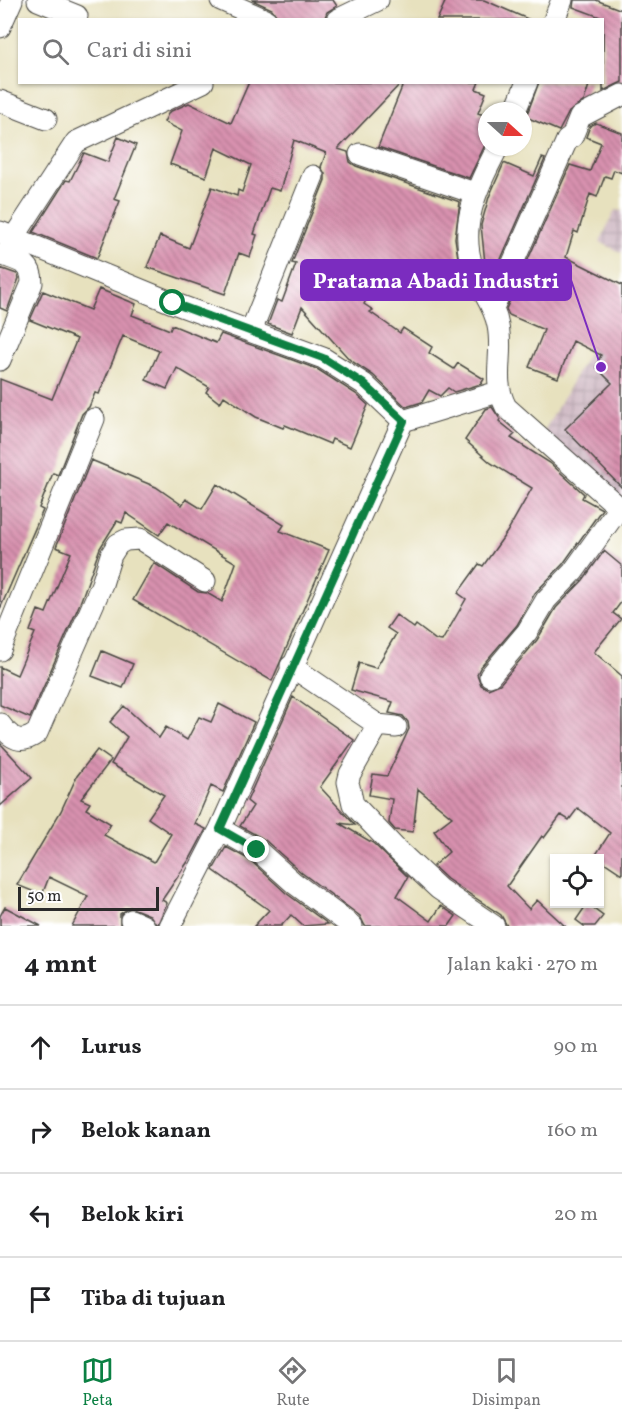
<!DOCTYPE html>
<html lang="id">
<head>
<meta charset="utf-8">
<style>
  body { margin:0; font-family:Vollkorn,serif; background:#f2f2f2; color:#202124 }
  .controls { position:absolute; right:18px; bottom:18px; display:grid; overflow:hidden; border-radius:0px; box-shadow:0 2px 4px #0004 }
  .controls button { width:54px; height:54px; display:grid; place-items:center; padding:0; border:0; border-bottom:2px solid #e0e0e0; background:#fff; color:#202124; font:30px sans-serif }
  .compass { position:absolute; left:478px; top:102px; width:54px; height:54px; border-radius:50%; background:#fff; box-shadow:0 2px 4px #0004; rotate:111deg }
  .scale { position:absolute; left:18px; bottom:15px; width:141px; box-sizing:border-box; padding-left:6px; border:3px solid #2b2b2b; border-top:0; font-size:16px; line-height:21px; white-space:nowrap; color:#2b2b2b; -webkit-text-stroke:4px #fff; paint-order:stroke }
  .stop { position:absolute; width:18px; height:18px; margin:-14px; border:4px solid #0b8043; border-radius:50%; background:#fff }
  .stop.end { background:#0b8043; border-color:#fff; box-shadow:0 2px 6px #0008 }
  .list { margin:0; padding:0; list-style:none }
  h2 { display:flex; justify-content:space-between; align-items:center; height:78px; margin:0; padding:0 24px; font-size:26px }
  h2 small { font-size:20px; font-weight:400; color:#757577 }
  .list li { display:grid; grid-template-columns:39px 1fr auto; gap:18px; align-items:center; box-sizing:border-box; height:84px; padding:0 24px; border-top:2px solid #e0e0e0 }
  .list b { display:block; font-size:22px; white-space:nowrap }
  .list em { font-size:20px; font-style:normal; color:#757577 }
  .icon { flex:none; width:33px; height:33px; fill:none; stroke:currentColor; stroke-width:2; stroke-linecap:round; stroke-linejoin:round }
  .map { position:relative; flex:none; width:622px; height:926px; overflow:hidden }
  .search { position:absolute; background:#fff; box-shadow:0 2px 4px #0004; left:18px; right:18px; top:18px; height:66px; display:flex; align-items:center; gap:15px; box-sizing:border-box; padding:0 21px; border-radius:0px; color:#757577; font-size:22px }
  .sheet { height:414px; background:#fff }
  nav { display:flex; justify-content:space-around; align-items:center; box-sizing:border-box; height:84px; border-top:2px solid #e0e0e0; background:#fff; font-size:16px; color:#757577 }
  nav a { display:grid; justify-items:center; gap:3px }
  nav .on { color:#0b8043 }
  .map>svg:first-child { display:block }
  .industrial { fill:url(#industrial-grid) }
  .building { fill:url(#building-back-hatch) }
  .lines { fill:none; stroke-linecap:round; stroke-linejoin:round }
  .minor-casing { stroke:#474641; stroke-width:23 }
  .minor { stroke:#fff; stroke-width:21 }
  .route { stroke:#0b8043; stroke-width:8 }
  .leader { fill:none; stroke:#7b2cbf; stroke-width:2 }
  .callout-dot { fill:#7b2cbf; stroke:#fff; stroke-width:2 }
  .callout { fill:#7b2cbf; stroke:#7b2cbf; stroke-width:2 }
  .callout-label { font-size:22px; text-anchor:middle; font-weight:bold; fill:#fff }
</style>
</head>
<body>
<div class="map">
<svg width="622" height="926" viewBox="0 0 622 926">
  <defs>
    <pattern id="industrial-grid" width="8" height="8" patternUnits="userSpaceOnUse" patternTransform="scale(1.5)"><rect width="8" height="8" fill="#d2bdc7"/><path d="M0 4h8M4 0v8" fill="none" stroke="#b4a3ab"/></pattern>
    <pattern id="building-back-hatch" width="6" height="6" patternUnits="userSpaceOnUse" patternTransform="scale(1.5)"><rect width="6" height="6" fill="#d891af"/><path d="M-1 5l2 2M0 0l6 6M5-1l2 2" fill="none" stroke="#af778f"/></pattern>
  </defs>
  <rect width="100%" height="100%" fill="#fff"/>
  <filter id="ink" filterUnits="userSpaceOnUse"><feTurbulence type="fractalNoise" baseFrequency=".0167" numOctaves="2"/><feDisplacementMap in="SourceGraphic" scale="12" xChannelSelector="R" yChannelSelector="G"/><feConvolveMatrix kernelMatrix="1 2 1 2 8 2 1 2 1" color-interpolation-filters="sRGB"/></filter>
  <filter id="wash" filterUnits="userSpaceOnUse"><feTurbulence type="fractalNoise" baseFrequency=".008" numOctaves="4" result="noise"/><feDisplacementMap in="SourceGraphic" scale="24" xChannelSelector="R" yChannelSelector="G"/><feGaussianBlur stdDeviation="1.35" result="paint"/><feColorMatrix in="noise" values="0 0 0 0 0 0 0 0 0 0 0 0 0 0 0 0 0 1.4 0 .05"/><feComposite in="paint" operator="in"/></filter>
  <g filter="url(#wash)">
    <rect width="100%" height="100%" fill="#e7e1be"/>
    <path class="industrial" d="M615,210L622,211V253L600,242Z
      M622,294V518L539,440Z"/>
    <g id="blocks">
      <path class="building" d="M252,0H333L337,6L327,12L324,20H279L272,9Z
        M446,0H484L530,20H437Z
        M574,0H596L622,10V82L603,91V18L573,7Z
        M249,82H402L338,149L348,152L350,162L356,166L460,202L455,238L460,271L432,266L422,295L338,266L367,298L364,304L373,310L370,312L400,333L403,328L432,347L429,353L454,369L458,363L484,379L481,384L454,392L448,388L440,396L429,390L422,402L406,407L373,375L350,360L302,307L292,333L268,324L277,300L282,302L296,264L292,263L325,180V174L321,167L326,153L294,140L280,191L270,188L254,234L257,235L250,257L239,253L225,294L147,267L160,236L189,248L212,187L237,196L238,190L242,192L251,165L216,148L206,177L170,164L182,131L164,122L169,112L189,103L231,123Z
        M404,82H479L476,89L486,93L478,113L487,116V141L469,178L378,147Z
        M539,82H590L584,101L569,112L559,131L526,117Z
        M596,123L622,133V173L614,170L611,178L605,176L597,197L590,194L578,233L574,231L566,257L622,285V488L565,429L612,383L596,367L601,355L573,341L558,378L529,367L544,330L509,315L506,309L570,165L590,171L601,143L586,137L590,126Z
        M118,137L136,145L114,199L120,201L97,258L33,232L66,180L70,181L84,153L108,162Z
        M542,158L545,159L497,268L485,263L481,225L489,197L504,163L534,176Z
        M0,268L17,274L19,278L7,311L0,308Z
        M99,289L136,304L132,315L170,330L172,325L216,343L221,334L317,369L356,394L368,405L350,447L332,439L330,444L285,425L283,428L256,417L224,396L220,403L206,392L209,387L177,368L167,389L146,380L159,351L123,336L99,394L95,393L89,407L82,414L58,475L53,473L39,508L43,510L0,609V379L52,399L77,339L30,320L43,291L90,310Z
        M492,407L500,419L499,421L515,434L511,438L550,463L584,494L582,498L602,509L563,564L535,593L517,625L480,668L477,674L481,685L488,689L500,684L537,640L556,608L583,580L604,551L622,566V601L613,613L621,619L594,652L622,676V874L595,856L610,833L578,808L569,820L561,815L544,838L542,836L507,886L529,909L537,900L565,926H507L501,915L447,879L433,866L449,852L434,831L452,817L418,789L413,832L395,830L389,823L392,799L369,795L373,774L387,776L409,729L408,722L403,716L389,713L393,702L351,690L359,663L376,668L396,634L387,628L396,615L414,628L416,625L436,640L442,641L466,599L458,593L479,564L483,566L507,532L532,488L491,463L465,440L486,409Z
        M91,460L156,487L182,505L186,499L202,509L217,484L284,525L280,531L329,550L272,681L133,600L154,563L198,592L207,593L222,602L236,563L168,522L159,535L126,513L122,523L117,521L100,548L80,603L30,718L0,705V667L17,675L35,633L30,631L38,610L46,613L71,553L56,547Z
        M102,651L133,664L123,688L92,676Z
        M293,697L354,740L320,787L355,825L339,823L373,843L408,877L397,896L431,921L441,906L456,916L449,926H365L360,916L302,873L265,840L240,826L253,806L247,801Z
        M219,704L254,722L223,792L211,786L195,824L206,829L191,857L162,900L167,903L157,926L150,915L130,907L120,914V926H72L88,896L49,877L42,895L17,885L61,811L77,776L97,750L111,760L81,799L90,803L86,809L111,824L104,835L154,862L171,834L148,818L164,795L111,764L127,737L110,722L124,706L159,738L166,727L187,740L199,717L211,722Z
        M0,743L32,778L0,806Z
        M226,847L250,860L286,893L328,924L303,926L291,915L281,926H254L269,910L213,870Z
        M587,904L603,916L595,926H584L576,920Z
        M5,907L41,926H0V916Z"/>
    </g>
  </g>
  <g filter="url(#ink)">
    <use href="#blocks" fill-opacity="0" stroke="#474641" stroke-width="1.5"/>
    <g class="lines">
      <defs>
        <path id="minor" d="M38,0L77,16
          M221,0L266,20
          M337,20L378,0
          M554,20L562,0
          M0,27L12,0
          M0,101L46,119
          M515,111L527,82
          M498,147C477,188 457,226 474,272C481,291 495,306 498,326C504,356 491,379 506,407L622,510
          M360,154L474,193
          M0,232L173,303L323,358L364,384L403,421L220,829L170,926
          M14,237L76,142L203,82
          M0,254C18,261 32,261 32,283L0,360
          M493,308L567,140L572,137L580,117L622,95
          M251,331L313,176
          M403,421L498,392
          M0,650L94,419
          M291,666L378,725L396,727
          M490,676L527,632L546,600L573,572L619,508
          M0,724C11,739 21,745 37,733L102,584L111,555L118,544L126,540L140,539L205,581
          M378,725L350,774L348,782L353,804L395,848L439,889L494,926
          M220,829L257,850L294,883L352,926
          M131,920L144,926"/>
      </defs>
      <use href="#minor" class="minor-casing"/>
      <use href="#minor" class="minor"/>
    </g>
  </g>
  <g class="lines" filter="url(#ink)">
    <path class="route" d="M173,303L323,358L364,384L404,421L220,829L257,850"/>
  </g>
  <path class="leader" d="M601 367L571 280"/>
  <circle class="callout-dot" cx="601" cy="367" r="6"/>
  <rect class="callout" x="301" y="260" width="270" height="40" rx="6"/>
  <g class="callout-label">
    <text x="436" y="288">Pratama Abadi Industri</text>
  </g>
</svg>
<div class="controls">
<button><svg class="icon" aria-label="locate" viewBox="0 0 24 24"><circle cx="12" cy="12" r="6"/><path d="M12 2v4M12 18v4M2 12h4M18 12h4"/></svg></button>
</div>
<svg class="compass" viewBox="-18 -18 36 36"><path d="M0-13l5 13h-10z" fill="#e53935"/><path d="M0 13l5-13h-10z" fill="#757577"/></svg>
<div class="scale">50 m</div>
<div class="stop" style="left:173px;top:303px"></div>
<div class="stop end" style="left:257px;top:850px"></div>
<div class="search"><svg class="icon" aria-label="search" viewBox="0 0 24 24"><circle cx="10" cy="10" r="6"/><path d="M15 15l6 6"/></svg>Cari di sini</div>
</div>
<section class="sheet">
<h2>4 mnt<small>Jalan kaki · 270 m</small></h2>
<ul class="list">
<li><svg class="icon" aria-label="ahead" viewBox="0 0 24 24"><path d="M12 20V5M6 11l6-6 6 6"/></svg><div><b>Lurus</b></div><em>90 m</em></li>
<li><svg class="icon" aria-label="right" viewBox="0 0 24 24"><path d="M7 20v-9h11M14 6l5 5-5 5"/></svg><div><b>Belok kanan</b></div><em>160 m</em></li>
<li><svg class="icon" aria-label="left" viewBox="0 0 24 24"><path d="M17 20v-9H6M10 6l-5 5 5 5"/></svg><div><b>Belok kiri</b></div><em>20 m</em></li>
<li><svg class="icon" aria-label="arrive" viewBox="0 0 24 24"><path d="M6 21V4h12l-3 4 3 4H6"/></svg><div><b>Tiba di tujuan</b></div></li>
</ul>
</section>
<nav>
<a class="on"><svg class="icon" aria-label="map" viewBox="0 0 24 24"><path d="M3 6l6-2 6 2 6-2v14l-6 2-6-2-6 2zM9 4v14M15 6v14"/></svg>Peta</a>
<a><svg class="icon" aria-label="directions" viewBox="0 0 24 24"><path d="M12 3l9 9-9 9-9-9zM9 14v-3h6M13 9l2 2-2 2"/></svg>Rute</a>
<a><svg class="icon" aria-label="saved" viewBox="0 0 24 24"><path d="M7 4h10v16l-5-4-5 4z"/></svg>Disimpan</a>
</nav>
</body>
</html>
